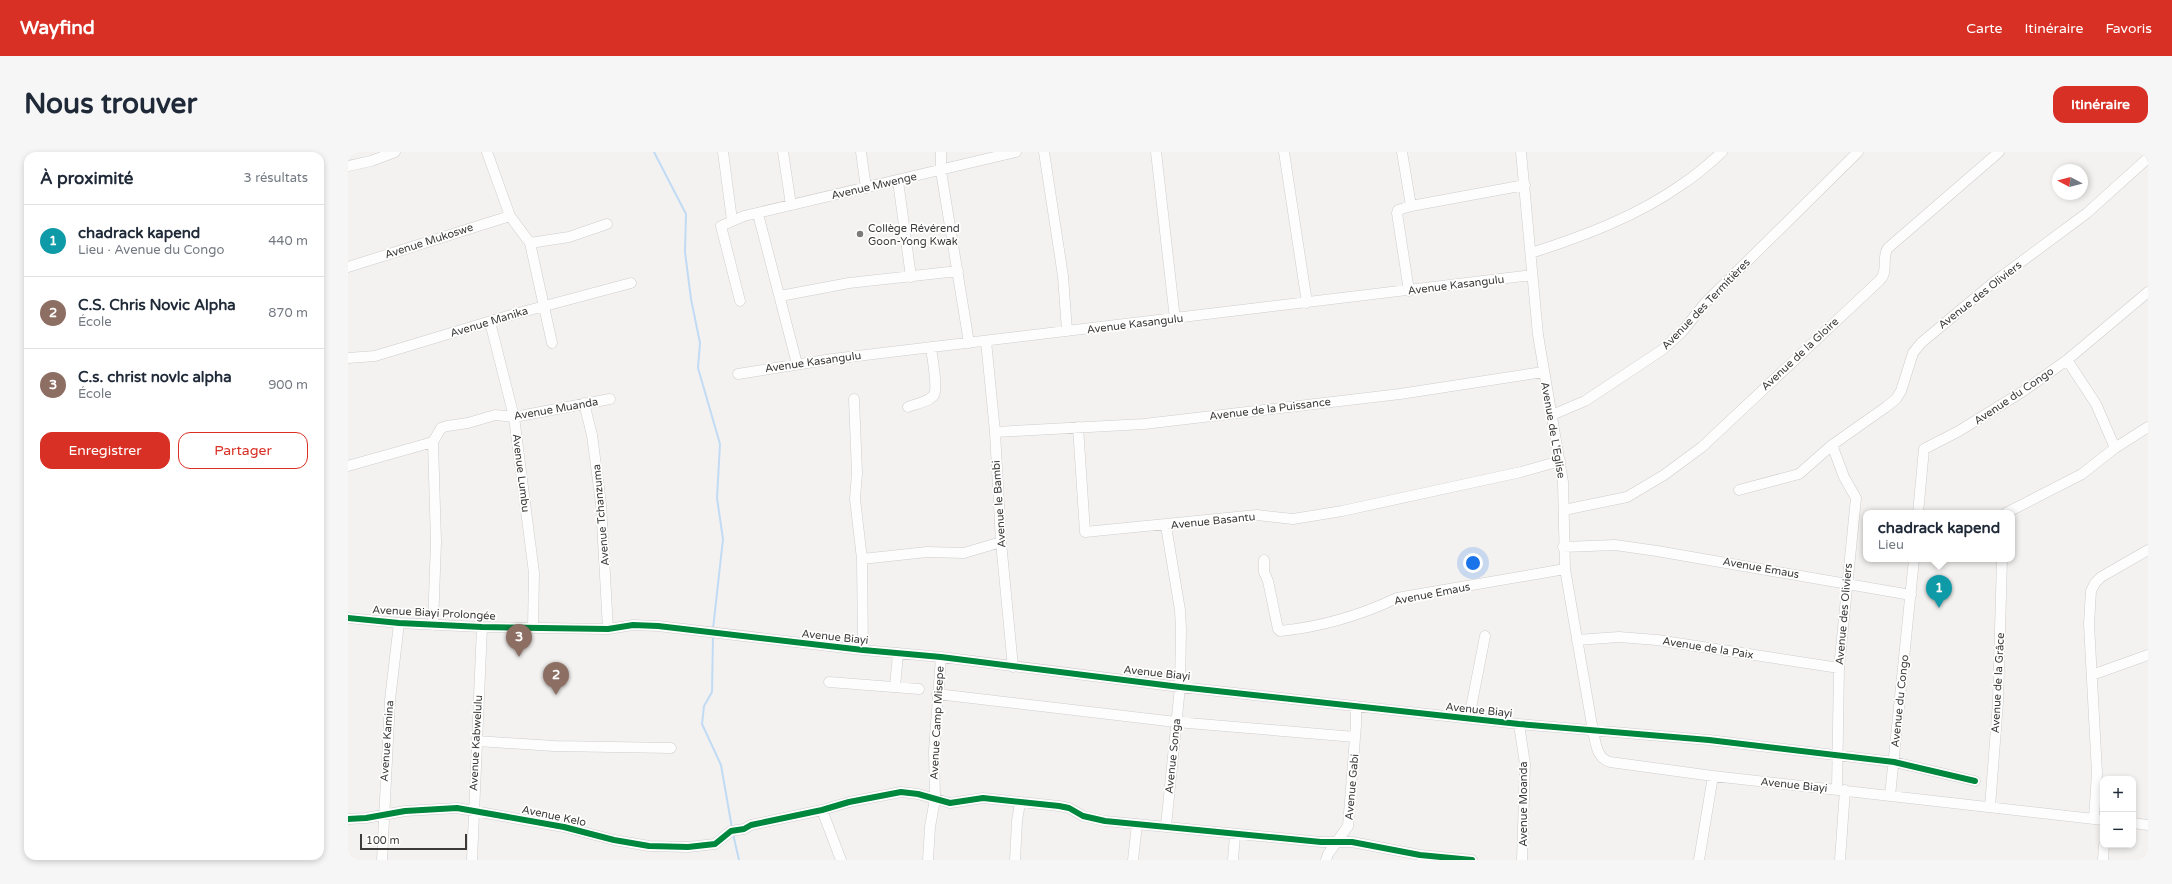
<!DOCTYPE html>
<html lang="fr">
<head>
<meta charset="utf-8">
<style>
  body { margin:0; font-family:"Varela Round",sans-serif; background:#f6f6f7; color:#1f2937 }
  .controls { position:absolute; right:12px; bottom:12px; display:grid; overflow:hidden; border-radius:8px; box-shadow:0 2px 6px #0003 }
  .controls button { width:36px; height:36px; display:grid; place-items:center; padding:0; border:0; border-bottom:1px solid #e0e1e3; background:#fff; color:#1f2937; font:20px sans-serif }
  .compass { position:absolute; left:1704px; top:12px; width:36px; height:36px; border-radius:50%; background:#fff; box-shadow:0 2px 6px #0003; rotate:277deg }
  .scale { position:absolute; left:12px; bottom:10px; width:107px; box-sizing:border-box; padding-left:4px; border:2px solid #3c3b3a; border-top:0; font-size:11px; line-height:14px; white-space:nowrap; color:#3c3b3a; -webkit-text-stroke:3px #fff; paint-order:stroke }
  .you { position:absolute; left:1125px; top:411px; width:14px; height:14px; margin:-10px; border:3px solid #fff; border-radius:50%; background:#1a73e8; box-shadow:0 0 0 6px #1a73e833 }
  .badge { display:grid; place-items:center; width:26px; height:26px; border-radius:50%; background:#d93025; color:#fff; font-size:13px; font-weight:700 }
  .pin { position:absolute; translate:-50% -33px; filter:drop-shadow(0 1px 2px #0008) }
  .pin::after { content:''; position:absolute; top:21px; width:14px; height:12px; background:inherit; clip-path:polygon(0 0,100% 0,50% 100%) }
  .popup { position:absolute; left:1515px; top:358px; width:152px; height:52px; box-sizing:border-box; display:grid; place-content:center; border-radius:8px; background:#fff; filter:drop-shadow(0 1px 3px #0005); font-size:13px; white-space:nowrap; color:#747a83 }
  .popup b { font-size:15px; color:#1f2937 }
  .popup::after { content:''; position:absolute; left:50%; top:100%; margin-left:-8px; border:8px solid transparent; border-top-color:#fff }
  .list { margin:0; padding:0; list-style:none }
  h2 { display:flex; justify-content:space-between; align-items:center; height:52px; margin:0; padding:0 16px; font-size:17px }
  h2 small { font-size:13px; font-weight:400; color:#747a83 }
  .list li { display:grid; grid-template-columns:26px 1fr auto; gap:12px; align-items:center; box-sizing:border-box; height:72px; padding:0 16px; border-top:1px solid #e0e1e3 }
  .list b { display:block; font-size:15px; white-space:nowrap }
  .list p { margin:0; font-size:13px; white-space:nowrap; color:#747a83 }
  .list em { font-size:13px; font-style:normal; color:#747a83 }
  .actions { display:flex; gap:8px; padding:12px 16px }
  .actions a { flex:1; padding:9px 0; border:1px solid #d93025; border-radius:12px; text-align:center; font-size:14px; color:#d93025 }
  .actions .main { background:#d93025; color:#fff }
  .map { position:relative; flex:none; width:1800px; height:708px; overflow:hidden; border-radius:12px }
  header { display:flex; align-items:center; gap:24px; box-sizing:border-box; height:56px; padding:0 20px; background:#d93025; color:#fff }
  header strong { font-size:19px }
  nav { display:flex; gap:22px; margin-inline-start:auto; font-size:14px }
  .intro { display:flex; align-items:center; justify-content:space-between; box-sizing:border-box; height:96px; padding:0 24px }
  h1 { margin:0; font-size:28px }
  .button { padding:10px 18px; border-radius:12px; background:#d93025; color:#fff; font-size:14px; font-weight:700 }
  main { display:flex; gap:24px; padding:0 24px }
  aside { flex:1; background:#fff; border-radius:12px; box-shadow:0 2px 6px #0003 }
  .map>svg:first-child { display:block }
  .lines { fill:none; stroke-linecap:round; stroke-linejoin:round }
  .stream { stroke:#c1dbf4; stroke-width:2 }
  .minor-casing { stroke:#cfcdcc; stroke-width:11 }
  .minor { stroke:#fdfdfd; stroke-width:10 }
  .cycleway-casing { stroke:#fff; stroke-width:8 }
  .cycleway { stroke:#00873e; stroke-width:6 }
  .poi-dot { fill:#7c7b7a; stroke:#fff; stroke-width:1.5 }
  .labels { text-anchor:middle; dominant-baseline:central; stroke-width:3.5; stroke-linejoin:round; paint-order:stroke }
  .street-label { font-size:11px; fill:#3c3b3a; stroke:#fff }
  .poi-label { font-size:11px; fill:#3c3b3a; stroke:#fff; text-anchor:start }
</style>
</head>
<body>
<header>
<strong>Wayfind</strong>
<nav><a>Carte</a><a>Itinéraire</a><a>Favoris</a></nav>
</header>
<div class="intro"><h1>Nous trouver</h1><a class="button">Itinéraire</a></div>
<main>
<aside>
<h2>À proximité<small>3 résultats</small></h2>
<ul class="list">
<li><span class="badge" style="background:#0f9aa8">1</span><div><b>chadrack kapend</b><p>Lieu · Avenue du Congo</p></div><em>440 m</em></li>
<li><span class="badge" style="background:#8d6e63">2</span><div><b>C.S. Chris Novic Alpha</b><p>École</p></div><em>870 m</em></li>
<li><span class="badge" style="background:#8d6e63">3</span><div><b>C.s. christ novlc alpha</b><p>École</p></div><em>900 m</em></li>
</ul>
<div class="actions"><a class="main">Enregistrer</a><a>Partager</a></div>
</aside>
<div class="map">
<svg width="1800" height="708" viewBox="0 0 1800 708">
  <rect width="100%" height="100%" fill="#f4f2f0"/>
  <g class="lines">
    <path class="stream" d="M306,0L338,62L337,100L343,147L352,191L350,216L372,292L369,346L375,387L365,477
      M365,484L364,540L356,554L354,572L373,613L384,676
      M385,682L391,708"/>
    <defs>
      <path id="minor" d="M139,0L162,64L182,91L204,191
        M375,0L384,68
        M435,0L443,53
        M513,0L518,36
        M593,0V19L621,191
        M696,0L715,124L719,179
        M808,0L827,167
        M936,0L959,151
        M1054,0L1063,54L1050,58L1049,61L1061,139
        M1173,0L1190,183L1215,330L1217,417L1245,579C1248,591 1248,606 1262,610L1365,624L1755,668
        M0,14L23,9L47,0
        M550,29L563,125
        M1063,54L1177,33
        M410,62L449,212
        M182,91L221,85L259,72
        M1183,101C1236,84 1290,64 1336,31C1350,22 1362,11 1374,0
        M0,115L162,64
        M432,144L501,131L610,119
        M392,149L373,74L396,64L668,0
        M142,170L166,265L186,421L185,475
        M638,189L647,280L653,390L665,515
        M0,206L27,204L163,163L283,131
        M1719,208L1748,252L1767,296
        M390,222L484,207L1184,123
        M506,247L509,321L507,347L514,407L515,498
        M236,251L244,283L253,352L260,477
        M560,255C567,252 581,250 586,243C590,235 584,205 583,195
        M1204,263L1237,249L1314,198L1334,180L1357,151L1510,0
        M730,275L737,380L909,363L945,367L994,359L1173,320L1212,309
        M647,280L796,272L1052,242L1195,220
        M1484,293L1496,325L1508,346L1491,516L1489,637
        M0,314L85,290
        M1391,338L1451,322L1484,293L1538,255L1548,247L1553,239L1565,201L1573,191L1646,130L1739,61L1800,6
        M1216,358L1279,345L1316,323L1354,295L1532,128C1541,119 1533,105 1540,96L1651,0
        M1570,361L1576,297L1611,279L1674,240L1719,208L1800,140
        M1658,361L1734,322L1767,296L1800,275
        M818,374L832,458L833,477L832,535L818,674
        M1215,395L1267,393L1309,399L1563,443
        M514,407L579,400L616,401L653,390
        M916,408V420L920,429L930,477L932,479C972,475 1013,463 1049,446L1217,417
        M0,466L51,471L134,475L260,477L285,473L310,474L515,498L593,505L832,535L1171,572L1361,588L1546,610L1627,629
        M85,473L88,390L85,290L93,276L99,274L120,271L147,263L166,265L262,247
        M1229,488L1271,485L1309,488L1491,516
        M1744,523L1800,503
        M481,530L571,537
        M547,535L550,501
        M589,542L828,570L1007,585
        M1121,566L1137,484
        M1171,572L1177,612L1174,708
        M129,589L206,594L323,596
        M1542,644L1566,407
        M1642,655L1650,550L1654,407
        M474,658L493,708
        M0,667L18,666L57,659L109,656L216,675L266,688L301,694L340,695L367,692L383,679L396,677L403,673L474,658L501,650L553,640L570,642L602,651L635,646L711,654L721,656L735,664L757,669L973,690H1004L1072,703L1124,708
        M1746,667L1749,621L1741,472L1743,439L1747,431L1753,425L1800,398
        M1785,671L1800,673
        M34,708L42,548L51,471
        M124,708L134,475
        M580,708L582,675L587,647L586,599L593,505
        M667,708L669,669L672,651
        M785,708L789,672
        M885,708L887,683
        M978,708L980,702L1000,674L1008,573V554
        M1351,708L1365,624
        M1492,708L1497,638
        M1755,708L1756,693"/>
    </defs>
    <use href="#minor" class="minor-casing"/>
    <use href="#minor" class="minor"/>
    <defs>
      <path id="cycleway" d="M0,466L51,471L134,475L260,477L285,473L310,474L515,498L593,505L832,535L1171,572L1361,588L1546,610L1627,629
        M0,667L18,666L57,659L109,656L216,675L266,688L301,694L340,695L367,692L383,679L396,677L403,673L474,658L501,650L553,640L570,642L602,651L635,646L711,654L721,656L735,664L757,669L973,690H1004L1072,703L1124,708"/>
    </defs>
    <use href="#cycleway" class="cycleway-casing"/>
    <use href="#cycleway" class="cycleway"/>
  </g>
  <circle class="poi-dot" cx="512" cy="82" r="4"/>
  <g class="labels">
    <g class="street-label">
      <text transform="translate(526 34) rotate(-13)">Avenue Mwenge</text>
      <text transform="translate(81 89) rotate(-18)">Avenue Mukoswe</text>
      <text transform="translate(1108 133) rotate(-7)">Avenue Kasangulu</text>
      <text transform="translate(1632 143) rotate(-38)">Avenue des Oliviers</text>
      <text transform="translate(1358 152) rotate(-46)">Avenue des Termitières</text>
      <text transform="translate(141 170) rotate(-17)">Avenue Manika</text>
      <text transform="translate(787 172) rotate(-7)">Avenue Kasangulu</text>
      <text transform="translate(1452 202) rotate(-43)">Avenue de la Gloire</text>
      <text transform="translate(465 210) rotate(-8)">Avenue Kasangulu</text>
      <text transform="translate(1666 244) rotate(-34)">Avenue du Congo</text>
      <text transform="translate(208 257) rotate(-10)">Avenue Muanda</text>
      <text transform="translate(922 257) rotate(-7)">Avenue de la Puissance</text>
      <text transform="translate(1205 278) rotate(80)">Avenue de L'Eglise</text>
      <text transform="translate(173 321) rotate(83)">Avenue Lumbu</text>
      <text transform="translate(651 352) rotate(-94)">Avenue le Bambi</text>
      <text transform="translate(253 363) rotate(-95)">Avenue Tchanzuma</text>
      <text transform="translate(865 369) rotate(-6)">Avenue Basantu</text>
      <text transform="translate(1413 416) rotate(10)">Avenue Emaus</text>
      <text transform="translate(1084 442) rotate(-11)">Avenue Emaus</text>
      <text transform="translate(86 461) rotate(3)">Avenue Biayi Prolongée</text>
      <text transform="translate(1496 462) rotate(-85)">Avenue des Oliviers</text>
      <text transform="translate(487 485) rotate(6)">Avenue Biayi</text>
      <text transform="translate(1360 496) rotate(9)">Avenue de la Paix</text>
      <text transform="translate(809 521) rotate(6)">Avenue Biayi</text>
      <text transform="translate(1650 531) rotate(-87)">Avenue de la Grâce</text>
      <text transform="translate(1552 549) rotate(-84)">Avenue du Congo</text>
      <text transform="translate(1131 558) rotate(6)">Avenue Biayi</text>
      <text transform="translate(589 571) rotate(-87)">Avenue Camp Misepe</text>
      <text transform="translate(39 589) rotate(-86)">Avenue Kamina</text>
      <text transform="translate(128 591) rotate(-87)">Avenue Kabwelulu</text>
      <text transform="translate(825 604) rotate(-84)">Avenue Songa</text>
      <text transform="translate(1446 633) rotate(6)">Avenue Biayi</text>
      <text transform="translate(1004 635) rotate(-85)">Avenue Gabi</text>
      <text transform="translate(1175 652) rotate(-90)">Avenue Moanda</text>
      <text transform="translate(206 664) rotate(12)">Avenue Kelo</text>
    </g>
    <g class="poi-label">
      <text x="520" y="76">Collège Révérend<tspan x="520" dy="13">Goon-Yong Kwak</tspan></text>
    </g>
  </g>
</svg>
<div class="controls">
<button>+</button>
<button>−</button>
</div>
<svg class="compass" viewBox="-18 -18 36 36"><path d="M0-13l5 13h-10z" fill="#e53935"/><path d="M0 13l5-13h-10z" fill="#747a83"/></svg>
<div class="scale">100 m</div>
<div class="you"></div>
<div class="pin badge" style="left:1591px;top:456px;background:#0f9aa8">1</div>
<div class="popup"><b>chadrack kapend</b>Lieu</div>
<div class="pin badge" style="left:208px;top:543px;background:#8d6e63">2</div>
<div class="pin badge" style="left:171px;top:505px;background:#8d6e63">3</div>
</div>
</main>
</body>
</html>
